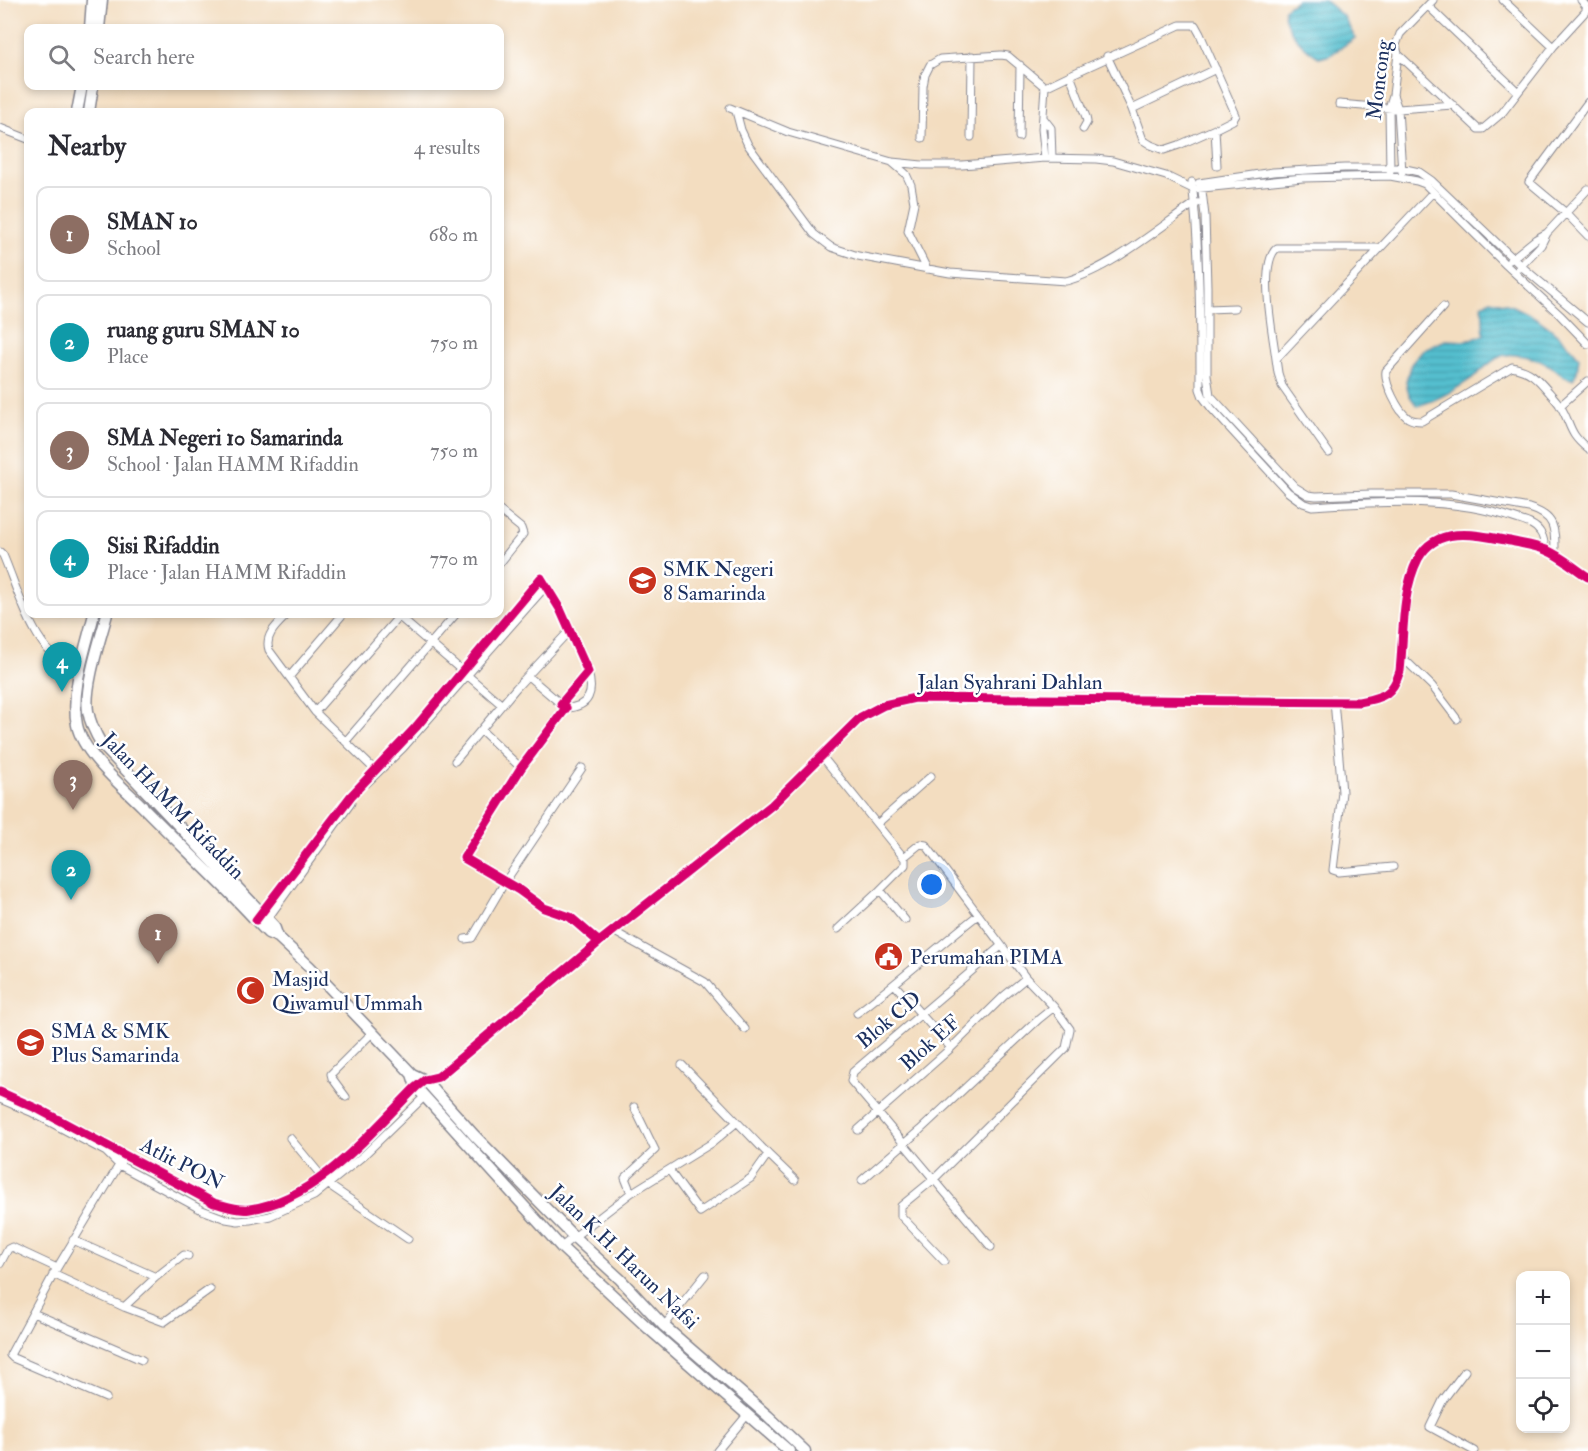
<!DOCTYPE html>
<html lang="en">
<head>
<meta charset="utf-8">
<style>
  body { margin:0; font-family:"IM FELL Double Pica",serif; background:#f2f2f3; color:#2b2b33 }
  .controls { position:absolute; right:18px; bottom:18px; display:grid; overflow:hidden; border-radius:12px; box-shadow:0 3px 9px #0003 }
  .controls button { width:54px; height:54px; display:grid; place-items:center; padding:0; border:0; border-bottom:2px solid #e1e1e2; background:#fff; color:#2b2b33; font:30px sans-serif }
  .you { position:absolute; left:932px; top:885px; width:21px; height:21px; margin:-15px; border:4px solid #fff; border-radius:50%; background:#1a73e8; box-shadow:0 0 0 9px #1a73e833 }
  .badge { display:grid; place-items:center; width:39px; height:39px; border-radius:50%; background:#c8321e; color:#fff; font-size:20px; font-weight:700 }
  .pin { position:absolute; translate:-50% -50px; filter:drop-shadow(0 2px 3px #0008) }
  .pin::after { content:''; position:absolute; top:32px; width:21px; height:18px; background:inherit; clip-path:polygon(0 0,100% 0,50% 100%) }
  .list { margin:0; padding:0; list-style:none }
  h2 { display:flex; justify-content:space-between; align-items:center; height:78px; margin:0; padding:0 24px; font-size:26px }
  h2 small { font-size:20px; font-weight:400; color:#7c7c81 }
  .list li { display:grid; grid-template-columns:39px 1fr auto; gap:18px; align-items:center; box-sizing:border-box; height:96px; margin:0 12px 12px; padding:0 12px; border:2px solid #e1e1e2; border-radius:12px }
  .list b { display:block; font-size:22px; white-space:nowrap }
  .list p { margin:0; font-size:20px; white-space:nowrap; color:#7c7c81 }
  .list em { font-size:20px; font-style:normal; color:#7c7c81 }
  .icon { flex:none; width:33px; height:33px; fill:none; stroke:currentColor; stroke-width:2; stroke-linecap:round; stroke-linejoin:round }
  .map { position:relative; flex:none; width:1588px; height:1451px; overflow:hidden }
  .search { position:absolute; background:#fff; box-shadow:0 3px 9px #0003; left:24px; top:24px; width:480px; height:66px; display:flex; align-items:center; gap:15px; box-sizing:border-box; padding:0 21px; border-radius:12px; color:#7c7c81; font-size:22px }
  .panel { position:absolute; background:#fff; box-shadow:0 3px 9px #0003; left:24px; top:108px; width:480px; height:510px; border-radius:12px }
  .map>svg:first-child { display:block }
  .water { fill:url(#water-rules); stroke:#387796; stroke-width:1.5 }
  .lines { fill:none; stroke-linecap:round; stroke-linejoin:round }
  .minor-casing { stroke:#87868f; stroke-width:9 }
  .tertiary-casing { stroke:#87868f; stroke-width:11 }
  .secondary-casing { stroke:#87868f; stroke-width:13 }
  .minor { stroke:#fff; stroke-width:7 }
  .tertiary { stroke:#fff; stroke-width:9 }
  .secondary { stroke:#fff; stroke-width:10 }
  .cycleway-casing { stroke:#fff; stroke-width:13 }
  .cycleway { stroke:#d6006c; stroke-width:9 }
  .labels { text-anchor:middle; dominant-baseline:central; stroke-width:5; stroke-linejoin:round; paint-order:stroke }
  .street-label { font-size:21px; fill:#1b2f5e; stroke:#fff }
  .poi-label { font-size:21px; fill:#1b2f5e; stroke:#fff; text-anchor:start }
</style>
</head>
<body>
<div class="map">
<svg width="1588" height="1451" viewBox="0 0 1588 1451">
  <defs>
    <pattern id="water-rules" width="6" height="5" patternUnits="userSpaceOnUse" patternTransform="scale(1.5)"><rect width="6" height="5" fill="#54bfcf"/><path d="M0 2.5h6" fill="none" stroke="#459cab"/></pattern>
  </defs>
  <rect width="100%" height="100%" fill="#fff"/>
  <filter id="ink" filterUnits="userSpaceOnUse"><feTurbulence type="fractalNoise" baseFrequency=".0167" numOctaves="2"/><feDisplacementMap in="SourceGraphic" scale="12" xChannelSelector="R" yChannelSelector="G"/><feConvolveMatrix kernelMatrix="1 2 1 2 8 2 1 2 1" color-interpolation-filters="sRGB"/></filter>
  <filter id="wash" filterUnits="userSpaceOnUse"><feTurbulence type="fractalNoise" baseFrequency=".008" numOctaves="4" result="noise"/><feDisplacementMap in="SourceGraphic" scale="24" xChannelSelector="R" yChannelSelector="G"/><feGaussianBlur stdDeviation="1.35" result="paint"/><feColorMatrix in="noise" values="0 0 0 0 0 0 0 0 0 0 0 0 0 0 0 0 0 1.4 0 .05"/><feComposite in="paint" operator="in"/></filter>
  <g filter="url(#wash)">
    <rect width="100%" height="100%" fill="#f3ddc0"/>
    <path class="water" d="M1297,0H1324L1344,17L1355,38L1330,55L1320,58C1304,48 1283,29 1284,9Z
      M1491,300C1526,306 1557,330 1579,357L1577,372L1573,379C1563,379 1558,371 1550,366C1538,359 1519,353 1505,355C1492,358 1481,372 1471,379C1455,390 1436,401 1417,406L1409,395L1406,381L1411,364L1424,349L1446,340L1467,341L1484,335L1482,304Z"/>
  </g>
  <g filter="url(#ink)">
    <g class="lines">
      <defs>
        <path id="minor" d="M1503,0L1553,47
          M1428,6L1518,92
          M1398,54L1478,129H1483L1502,113L1553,47L1586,11V6L1581,0
          M1045,87L1070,75
          M1393,95L1398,109L1402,172
          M1588,102L1529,182L1566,213L1588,236
          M1339,104L1398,109L1453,105
          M730,108L788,132L892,162L922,165H962L1045,158L1096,159L1113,161L1166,176L1193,189L1303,178L1390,176L1417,181L1425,184L1506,265L1560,315L1588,344
          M1132,109L1216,69
          M736,111L741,130L748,145L814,234L831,247L858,256L950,273L1066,281C1108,270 1155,231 1191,206L1198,203
          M1044,119L1051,128L1052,158
          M0,128L28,139
          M1083,129L1087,122L1086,117L1070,75L1180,25H1195L1200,34L1236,115L1233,120L1215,129L1179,145L1164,150L1151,145L1143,140L1132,109L1107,56
          M1215,129L1217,166
          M971,137L972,56
          M1019,137L1020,65
          M922,138L923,86L925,75L930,65L940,59L1001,55L1008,56L1045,87L1042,129L1045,158
          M892,162L906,174L911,185L914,203L908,231L927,269
          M1390,171L1389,108L1393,95L1398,54L1396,45L1400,34L1433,0
          M1192,182C1200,251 1200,320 1200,389L1203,397L1212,409L1288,492L1303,503L1312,506C1379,502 1451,496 1516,519C1525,522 1535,524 1540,532C1544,537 1544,543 1545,549
          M1199,183L1273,172L1344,168H1401L1419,172L1432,181L1521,266L1588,322
          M1201,183L1205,216L1207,287V375L1210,395L1295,487L1308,495L1316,496L1371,494H1451L1529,508C1556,516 1555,529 1555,554
          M1510,260L1536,239L1547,233
          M1519,268L1541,245L1547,233L1588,189
          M1443,307L1386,371C1384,383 1398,411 1408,418C1413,421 1417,421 1422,421L1512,367C1531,371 1536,377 1549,392C1553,397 1558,402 1561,407C1572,426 1568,433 1588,449
          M1207,309L1235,308
          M1276,359C1273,335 1258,263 1277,248H1380
          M1560,406L1588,381
          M1329,453L1282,386L1278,373L1276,359L1433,192
          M500,511L521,528L523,534L500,563
          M0,552L3,555C21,597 34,656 80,673
          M288,614C278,624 264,635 269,650L315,712L377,772
          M396,614L502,705
          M1402,657L1432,686L1457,719
          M290,676L343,614
          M528,676L561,704
          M1334,701L1342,792L1333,870L1339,872L1393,867
          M566,708C590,707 594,692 588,672
          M315,712L401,614
          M481,730L521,768
          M346,741L456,614
          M821,755L905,859V865L880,890L905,920
          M455,761L516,688L570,630
          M367,783L403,748L547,585
          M877,824L931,776
          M260,916L351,796L416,727L541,578L560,609L588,672L561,704L566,708L521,768L464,858L519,890L544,908L570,917L599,942
          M266,921L351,803
          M838,929L880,890
          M613,931L705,982L745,1029
          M465,939L472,938L505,882L582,768
          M895,985L951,1048
          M857,1013C899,982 937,947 978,915
          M0,1092L40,1110L214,1203C226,1206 238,1211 250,1209C317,1200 371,1132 416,1087
          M346,1097L332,1078L331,1074L372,1033
          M0,1099L31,1112L106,1152L119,1165L202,1210L226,1219L238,1221L250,1220L270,1216L314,1196L363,1156L424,1097
          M858,1130L951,1048L1004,996L1026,978L926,845L920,844L904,857
          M290,1138L329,1185L408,1239
          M768,1154L795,1180
          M669,1170L700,1212L751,1178L768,1154L682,1065
          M862,1180L920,1130L1039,1019L1054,1007L1026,978
          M631,1193L625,1178L655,1150L634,1107
          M73,1240L156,1277
          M561,1247L631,1193L712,1143L737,1122
          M991,1247L851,1081L853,1072L1001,946
          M944,1261L901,1216V1206L934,1179L1066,1048L1070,1029L1054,1007
          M0,1264L8,1249L12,1247L57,1268
          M53,1274L124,1307L164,1322L210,1289
          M124,1307L156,1277L184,1255L188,1256
          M33,1313L142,1360
          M664,1326L705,1275
          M1465,1371L1443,1400L1430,1427L1474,1451
          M106,1398L13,1358L10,1355L57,1268L125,1155
          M717,1451L748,1414"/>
        <path id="tertiary" d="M422,1083L438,1077L599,942L772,805L861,717L884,705L915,698L1359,702C1383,697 1392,696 1400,671C1404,635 1401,592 1418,559C1437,524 1479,535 1510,541C1522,544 1534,545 1546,550C1561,556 1574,568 1588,577"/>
        <path id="secondary" d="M90,28L92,0
          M99,28L102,0
          M77,112L82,86
          M89,112L93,86
          M94,614C86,648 70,690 77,725C83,754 122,786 142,806C181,846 223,884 261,926L268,933L278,937L310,967L412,1074L425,1080L474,1135L573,1236L620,1279L664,1326L768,1416L805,1451
          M107,614C101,638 84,686 88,711C90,723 96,735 102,745L274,926L278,937
          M412,1074L416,1087L561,1247L648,1328L789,1451"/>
      </defs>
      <use href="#minor" class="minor-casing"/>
      <use href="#tertiary" class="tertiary-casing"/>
      <use href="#secondary" class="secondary-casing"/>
      <use href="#minor" class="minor"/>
      <use href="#tertiary" class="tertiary"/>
      <use href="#secondary" class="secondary"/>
      <defs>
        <path id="cycleway" d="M256,920L351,796L416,727L541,578L560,609L588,672L561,704L566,708L521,768L464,858L519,890L544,908L570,917L599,942
          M0,1092L40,1110L214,1203C226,1206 238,1211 250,1209C317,1200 371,1132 416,1087L425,1080L438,1077L599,942L772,805L861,717L884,705L915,698L1359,702C1383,697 1392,696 1400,671C1404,635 1401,592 1418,559C1437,524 1479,535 1510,541C1522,544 1534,545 1546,550C1561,556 1574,568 1588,577"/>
      </defs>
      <use href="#cycleway" class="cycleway-casing"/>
      <use href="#cycleway" class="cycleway"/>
    </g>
  </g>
  <defs>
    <symbol id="school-disc" viewBox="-11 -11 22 22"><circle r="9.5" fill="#c8321e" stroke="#fff"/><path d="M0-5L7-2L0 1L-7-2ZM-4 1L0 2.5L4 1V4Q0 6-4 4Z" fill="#fff"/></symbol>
    <symbol id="civic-disc" viewBox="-11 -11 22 22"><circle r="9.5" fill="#c8321e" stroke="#fff"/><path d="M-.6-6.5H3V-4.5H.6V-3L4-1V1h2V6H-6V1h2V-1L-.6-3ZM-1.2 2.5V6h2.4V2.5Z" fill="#fff"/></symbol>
    <symbol id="mosque-disc" viewBox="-11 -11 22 22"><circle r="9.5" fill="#c8321e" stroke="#fff"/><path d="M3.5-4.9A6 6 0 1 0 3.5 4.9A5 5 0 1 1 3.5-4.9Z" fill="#fff"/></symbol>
  </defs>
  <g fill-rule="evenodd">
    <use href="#school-disc" x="626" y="564" width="33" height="33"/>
    <use href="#civic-disc" x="872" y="940" width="33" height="33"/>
    <use href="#mosque-disc" x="234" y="974" width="33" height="33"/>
    <use href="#school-disc" x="14" y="1026" width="33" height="33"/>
  </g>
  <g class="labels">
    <g class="street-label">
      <text transform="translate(1379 80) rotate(-83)">Moncong</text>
      <text x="1010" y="682">Jalan Syahrani Dahlan</text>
      <text transform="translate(173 806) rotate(46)">Jalan HAMM Rifaddin</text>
      <text transform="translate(889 1020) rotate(-40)">Blok CD</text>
      <text transform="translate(930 1043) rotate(-42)">Blok EF</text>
      <text transform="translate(182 1164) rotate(27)">Atlit PON</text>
      <text transform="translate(624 1257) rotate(44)">Jalan K.H. Harun Nafsi</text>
    </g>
    <g class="poi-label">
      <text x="663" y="569">SMK Negeri<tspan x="663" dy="24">8 Samarinda</tspan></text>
      <text x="910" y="957">Perumahan PIMA</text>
      <text x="272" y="979">Masjid<tspan x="272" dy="24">Qiwamul Ummah</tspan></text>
      <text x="51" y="1031">SMA &amp; SMK<tspan x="51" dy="24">Plus Samarinda</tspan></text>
    </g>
  </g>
</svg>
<div class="controls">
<button>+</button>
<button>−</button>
<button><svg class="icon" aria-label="locate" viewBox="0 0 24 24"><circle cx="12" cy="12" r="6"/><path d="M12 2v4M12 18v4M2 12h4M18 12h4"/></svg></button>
</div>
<div class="you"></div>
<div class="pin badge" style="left:158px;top:964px;background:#8d6e63">1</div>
<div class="pin badge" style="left:71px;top:900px;background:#0f9aa8">2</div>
<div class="pin badge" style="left:73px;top:810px;background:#8d6e63">3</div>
<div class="pin badge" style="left:62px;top:692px;background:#0f9aa8">4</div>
<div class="search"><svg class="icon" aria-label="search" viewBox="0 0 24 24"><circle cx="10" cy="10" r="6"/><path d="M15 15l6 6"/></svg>Search here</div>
<section class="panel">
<h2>Nearby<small>4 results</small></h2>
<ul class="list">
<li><span class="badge" style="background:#8d6e63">1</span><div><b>SMAN 10</b><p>School</p></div><em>680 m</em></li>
<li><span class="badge" style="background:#0f9aa8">2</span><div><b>ruang guru SMAN 10</b><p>Place</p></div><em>750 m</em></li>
<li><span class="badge" style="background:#8d6e63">3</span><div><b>SMA Negeri 10 Samarinda</b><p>School · Jalan HAMM Rifaddin</p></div><em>750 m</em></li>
<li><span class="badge" style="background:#0f9aa8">4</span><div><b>Sisi Rifaddin</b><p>Place · Jalan HAMM Rifaddin</p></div><em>770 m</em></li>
</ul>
</section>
</div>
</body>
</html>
